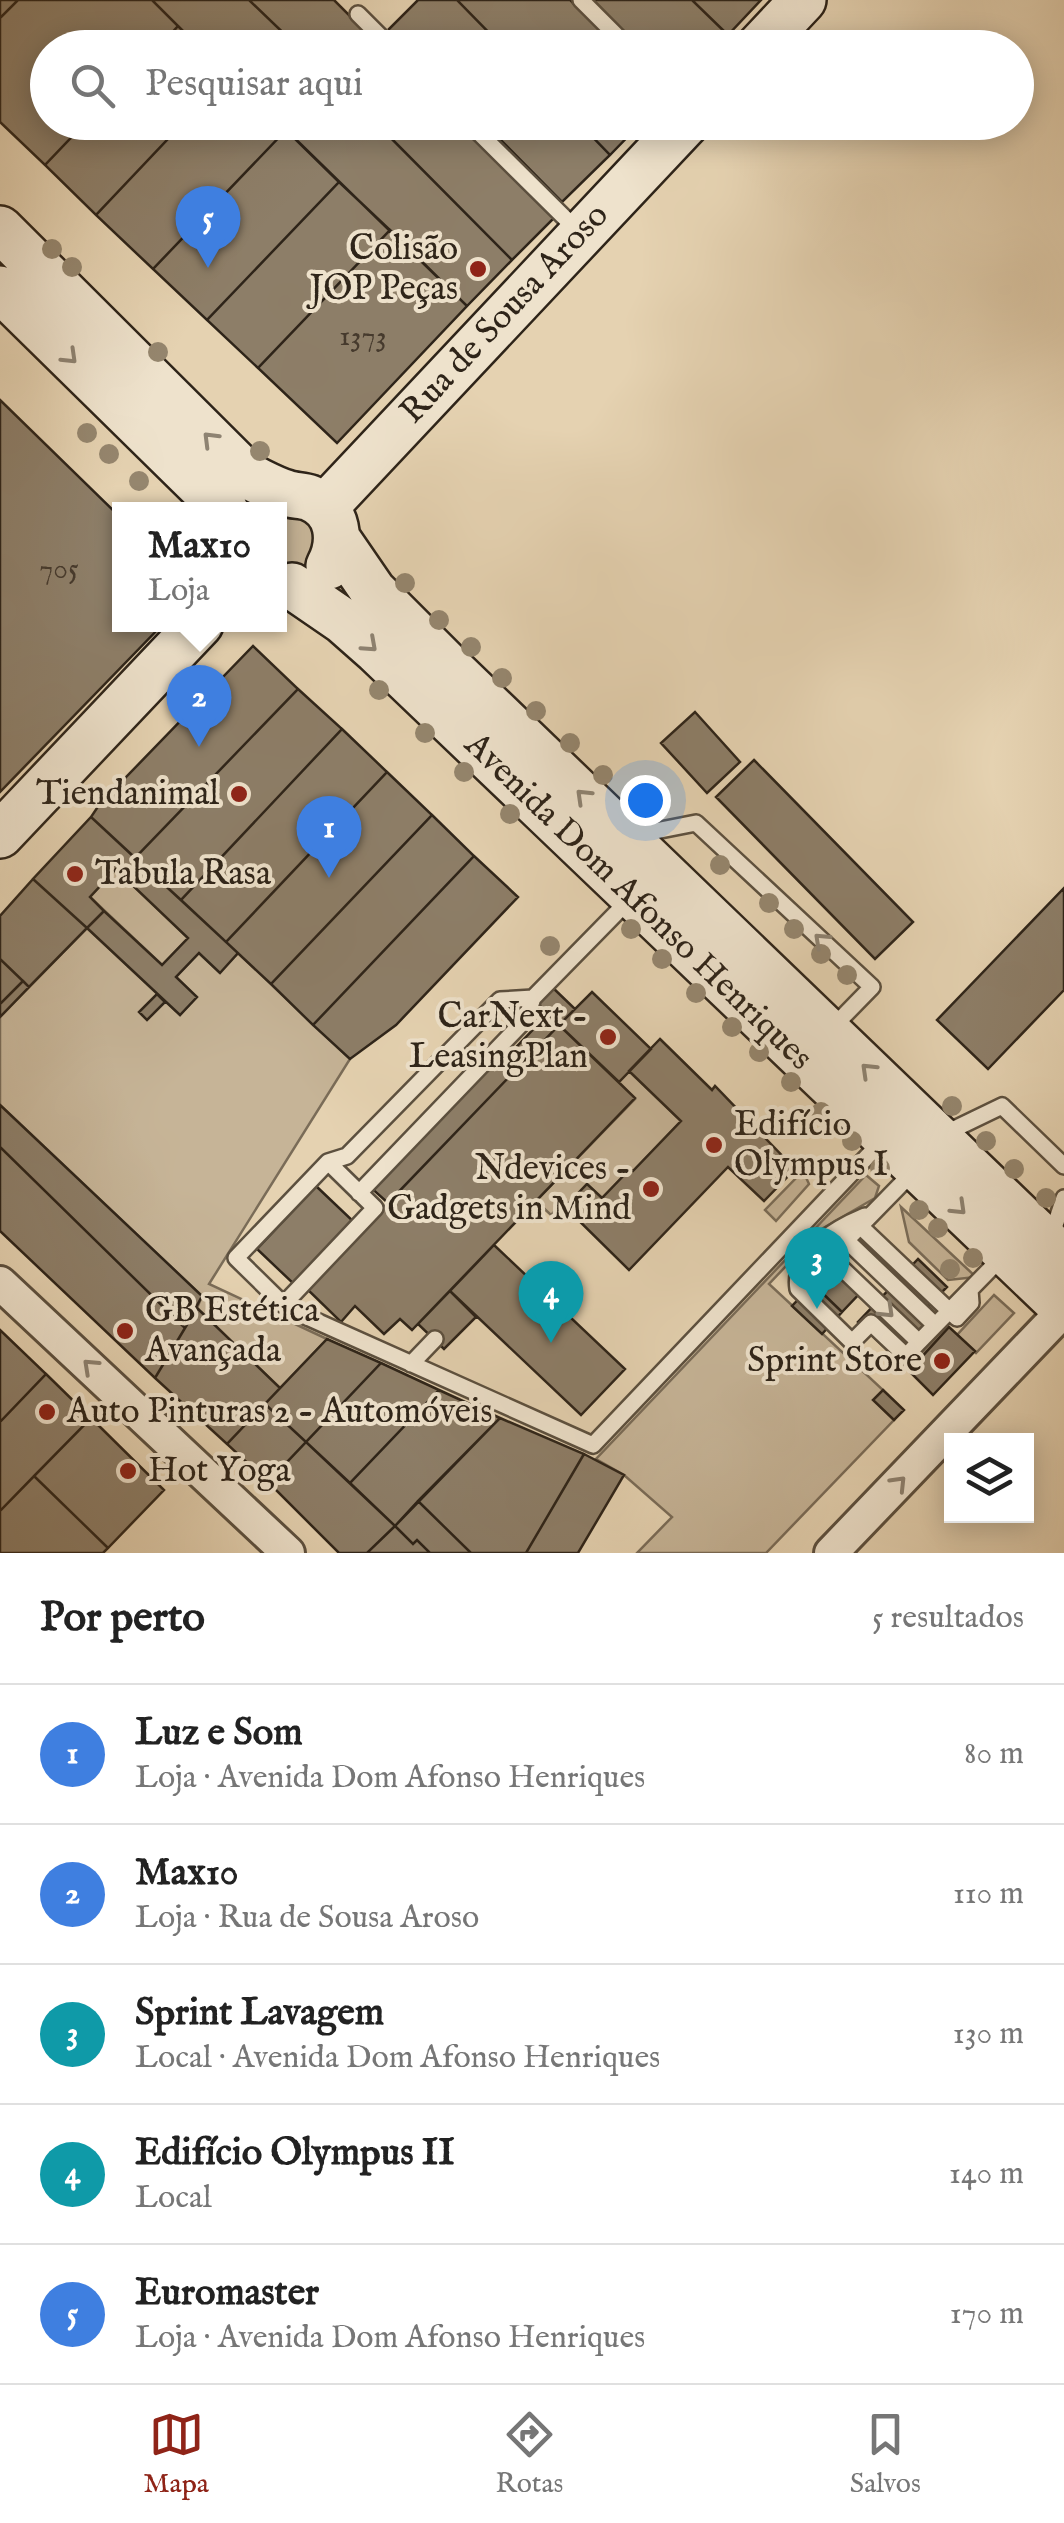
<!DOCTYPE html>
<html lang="pt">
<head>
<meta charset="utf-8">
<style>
  body { margin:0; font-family:"IM FELL English",serif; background:#f6f6f6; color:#222 }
  .controls { position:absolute; right:30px; bottom:30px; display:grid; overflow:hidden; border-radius:0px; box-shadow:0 5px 25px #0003 }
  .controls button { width:90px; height:90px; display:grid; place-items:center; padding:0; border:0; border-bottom:2px solid #e0e0e0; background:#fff; color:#222; font:50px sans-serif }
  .you { position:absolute; left:645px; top:800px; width:35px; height:35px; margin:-25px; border:8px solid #fff; border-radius:50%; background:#1a73e8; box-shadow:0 0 0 15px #1a73e833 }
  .badge { display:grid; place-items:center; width:65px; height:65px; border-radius:50%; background:#8f2418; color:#fff; font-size:32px; font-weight:700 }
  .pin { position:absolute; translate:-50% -82px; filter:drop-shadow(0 2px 5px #0008) }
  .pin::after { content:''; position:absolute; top:52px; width:35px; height:30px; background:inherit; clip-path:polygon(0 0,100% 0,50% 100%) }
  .popup { position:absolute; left:112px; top:502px; width:175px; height:130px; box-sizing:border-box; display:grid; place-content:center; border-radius:0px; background:#fff; filter:drop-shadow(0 2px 8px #0005); font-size:32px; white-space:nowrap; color:#767676 }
  .popup b { font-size:38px; color:#222 }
  .popup::after { content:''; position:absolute; left:50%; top:100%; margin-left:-20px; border:20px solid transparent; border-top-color:#fff }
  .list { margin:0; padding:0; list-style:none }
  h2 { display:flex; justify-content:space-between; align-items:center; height:130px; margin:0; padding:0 40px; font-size:42px }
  h2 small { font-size:32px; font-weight:400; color:#767676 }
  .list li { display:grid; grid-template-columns:65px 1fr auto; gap:30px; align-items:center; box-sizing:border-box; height:140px; padding:0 40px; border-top:2px solid #e0e0e0 }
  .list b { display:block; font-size:38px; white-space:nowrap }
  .list p { margin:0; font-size:32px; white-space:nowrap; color:#767676 }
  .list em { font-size:32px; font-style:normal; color:#767676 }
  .icon { flex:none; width:55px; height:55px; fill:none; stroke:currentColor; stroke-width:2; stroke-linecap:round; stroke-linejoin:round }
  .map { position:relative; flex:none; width:1064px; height:1553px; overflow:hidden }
  .search { position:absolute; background:#fff; box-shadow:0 5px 25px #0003; left:30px; right:30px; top:30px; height:110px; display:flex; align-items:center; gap:25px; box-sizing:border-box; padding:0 35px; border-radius:55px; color:#767676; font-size:38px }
  .sheet { height:830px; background:#fff }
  nav { display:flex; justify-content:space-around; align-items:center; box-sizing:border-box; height:140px; border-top:2px solid #e0e0e0; background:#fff; font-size:28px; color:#767676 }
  nav a { display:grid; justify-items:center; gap:5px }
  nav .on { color:#8f2418 }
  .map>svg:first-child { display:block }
  .green { fill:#c6b497; stroke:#7a6c58; stroke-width:2.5 }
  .building { fill:#8d7e68; stroke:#2e2419; stroke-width:2.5 }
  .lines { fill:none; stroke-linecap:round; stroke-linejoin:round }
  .lane-casing { stroke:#5c503f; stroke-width:20 }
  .street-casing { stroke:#5c503f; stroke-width:38 }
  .secondary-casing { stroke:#2e2419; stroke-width:50 }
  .lane { stroke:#eee2cc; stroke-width:15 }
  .street { stroke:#eee2cc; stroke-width:32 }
  .secondary { stroke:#eee2cc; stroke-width:45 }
  .tree { fill:#95866e }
  .oneway { stroke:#8e8372 }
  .poi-dot { fill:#8f2418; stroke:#eee2cc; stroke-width:4 }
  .labels { text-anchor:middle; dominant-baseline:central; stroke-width:8; stroke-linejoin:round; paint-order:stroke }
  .number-label { font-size:30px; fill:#463a2d }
  .poi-label { font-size:35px; fill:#2e2419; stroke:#eee2cc; text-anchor:end }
  .street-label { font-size:35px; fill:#2e2419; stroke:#eee2cc }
</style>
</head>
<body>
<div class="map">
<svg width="1064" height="1553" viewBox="0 0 1064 1553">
  <rect width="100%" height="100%" fill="#e5d2b1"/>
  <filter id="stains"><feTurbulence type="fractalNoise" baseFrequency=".002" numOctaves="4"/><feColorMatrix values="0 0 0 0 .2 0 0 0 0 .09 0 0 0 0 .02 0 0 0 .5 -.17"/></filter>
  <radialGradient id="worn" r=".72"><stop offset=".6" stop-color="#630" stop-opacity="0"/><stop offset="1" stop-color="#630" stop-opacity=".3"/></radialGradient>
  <path class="green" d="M288,509L321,528L310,565L301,569L279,567V512Z
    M116,869L188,938L162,965L90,897Z
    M87,928L180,1015L196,997L176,977L199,953L219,972L238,953L350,1059L209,1284L327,1339L280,1388L197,1308L202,1296L0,1105V1017Z
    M629,1071L681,1121L633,1171L630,1169L602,1198L587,1184L565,1207L561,1205L551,1215L536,1201L635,1099L619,1082Z
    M803,1171L809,1184L776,1221L765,1210Z
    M866,1175L879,1186L875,1198L820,1230L769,1284L883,1390L874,1400L894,1420L766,1553H637L672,1517L624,1475L596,1459Z
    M901,1207L976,1277L948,1280L909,1242Z
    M994,1295L1014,1313L976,1353L957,1335Z"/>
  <path class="building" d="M0,0H18L0,18Z
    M18,0H152L178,26L158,48H48V122H86L45,165L0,122V18Z
    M152,0H249L299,48H200Z
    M249,0H334L382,48H299Z
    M418,0H457L504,48H408L389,29Z
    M457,0H570L617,48H504Z
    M593,0H692L728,35L716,48H640Z
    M692,0H761L728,35Z
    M178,26L200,48H158Z
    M86,122H184L96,215L45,165Z
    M184,122H278L286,130L153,269L96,215Z
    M278,122H375L512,260L467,306Z
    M375,122H458L554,218L512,260Z
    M483,122H578L610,155L562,202Z
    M578,122H642L610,155Z
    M286,130L339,182L207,320L153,269Z
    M339,182L390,230L258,368L207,320Z
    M390,230L467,306L337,443L258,368Z
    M0,400L119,516V624H163L0,792Z
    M253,646L298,689L135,858L91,817L99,805Z
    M298,689L342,729L181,900L135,858Z
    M695,712L740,762L707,793L661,743Z
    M342,729L387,772L226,942L181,900Z
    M754,760L913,922L875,959L716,797Z
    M387,772L432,815L271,984L226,942Z
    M432,815L474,856L313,1025L271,984Z
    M91,817L143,865L128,881L116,869L90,897L104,911L87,928L33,879Z
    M474,856L518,897L396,1025L350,1059L313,1025Z
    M143,865L238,953L220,973L199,953L176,977L197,997L180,1015L87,928L104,911L162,965L188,938L128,881Z
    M33,879L87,928L29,987L0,959V916Z
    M1064,888V990L988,1069L937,1020Z
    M0,959L23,981L0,1004Z
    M23,981L29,987L0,1017V1004Z
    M551,986L575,1009L559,1025L536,1002Z
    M592,992L651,1049L619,1082L559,1025Z
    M157,994L165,1002L147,1020L139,1012Z
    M548,1014L559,1025L388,1203L369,1186L486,1053L498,1066Z
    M559,1025L635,1098L412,1330L400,1319L384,1334L355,1306L341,1322L306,1288Z
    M660,1039L712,1090L715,1086L795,1169L764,1201L728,1167L629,1270L565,1207L587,1184L602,1198L630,1169L633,1171L681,1121L629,1071Z
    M0,1105L202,1296L185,1328L0,1147Z
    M0,1147L185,1328L155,1378L0,1231Z
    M316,1186L355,1223L296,1286L257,1249Z
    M494,1245L625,1369L581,1415L450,1291Z
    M918,1259L947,1287L928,1306L949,1327L909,1371L858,1322Z
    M831,1265L861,1292L842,1312L813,1284Z
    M813,1284L842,1312L822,1334L792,1306Z
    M450,1291L476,1317L444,1349L418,1324Z
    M197,1308L280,1388L227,1444L155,1378Z
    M949,1327L975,1351L933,1395L909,1371Z
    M0,1330L46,1374L0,1422Z
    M327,1339L381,1363L306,1442L265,1404Z
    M381,1363L439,1390L350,1483L306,1442Z
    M46,1374L91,1418L0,1511V1422Z
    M439,1390L500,1418L395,1526L350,1483Z
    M883,1390L904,1410L894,1420L873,1400Z
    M265,1404L306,1442L268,1482L227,1444Z
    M91,1418L164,1490L108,1548L34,1476Z
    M500,1418L584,1454L526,1553H471L418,1501Z
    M306,1442L395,1526L367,1553H339L268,1482Z
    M584,1454L624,1475L578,1553H526Z
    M34,1476L108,1548L103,1553H0V1511Z
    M418,1501L471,1553H430L417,1540L413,1544L395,1526Z
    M395,1526L413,1544L417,1540L430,1553H367Z"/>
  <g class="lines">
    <defs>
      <path id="lane" d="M581,0L629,48
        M358,14L392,48
        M468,122L579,232
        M635,835L696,823L872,987L831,1029
        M630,899L533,998L500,1000L347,1156L328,1162L236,1258L287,1308L593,1445L884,1139
        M944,1134L1002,1106L1064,1166
        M914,1171L830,1257L919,1342L1002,1257
        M359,1193L526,1019L533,998
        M865,1216C836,1228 792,1253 798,1289L852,1342L871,1323L906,1356L919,1342
        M860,1226L957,1318L971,1303L970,1290
        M846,1240L935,1325
        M1050,1240L1064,1198
        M284,1304L375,1208L328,1162
        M411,1364L435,1339"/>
      <path id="street" d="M0,1283L288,1553
        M831,1553L1064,1310"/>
      <path id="secondary" d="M758,48L803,0
        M0,229L248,476C261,482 273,489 286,493C294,496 302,495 310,498C339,510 342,541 329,566
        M0,289L225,510
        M325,507L687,122
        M338,540L373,591L455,673L1064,1259
        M292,586L343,621L377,651L1064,1308
        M0,835L200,624"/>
    </defs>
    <use href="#lane" class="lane-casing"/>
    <use href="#street" class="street-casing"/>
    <use href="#secondary" class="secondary-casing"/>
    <use href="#lane" class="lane"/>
    <use href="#street" class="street"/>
    <use href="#secondary" class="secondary"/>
  </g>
  <g class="tree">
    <circle cx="52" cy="249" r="10"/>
    <circle cx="72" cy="267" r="10"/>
    <circle cx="158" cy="352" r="10"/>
    <circle cx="87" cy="433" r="10"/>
    <circle cx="260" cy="451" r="10"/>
    <circle cx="109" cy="454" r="10"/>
    <circle cx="139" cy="481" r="10"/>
    <circle cx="405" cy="583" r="10"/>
    <circle cx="439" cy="620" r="10"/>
    <circle cx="471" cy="647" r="10"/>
    <circle cx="502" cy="678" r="10"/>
    <circle cx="379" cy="690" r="10"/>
    <circle cx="536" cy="711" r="10"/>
    <circle cx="425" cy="733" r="10"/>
    <circle cx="570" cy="743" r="10"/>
    <circle cx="464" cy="772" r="10"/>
    <circle cx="603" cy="775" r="10"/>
    <circle cx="634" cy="804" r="10"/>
    <circle cx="510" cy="814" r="10"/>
    <circle cx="720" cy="865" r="10"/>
    <circle cx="769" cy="903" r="10"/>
    <circle cx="631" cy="929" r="10"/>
    <circle cx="794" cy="929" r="10"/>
    <circle cx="550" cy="946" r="10"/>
    <circle cx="821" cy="954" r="10"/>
    <circle cx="662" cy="959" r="10"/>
    <circle cx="847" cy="975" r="10"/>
    <circle cx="696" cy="993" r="10"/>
    <circle cx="732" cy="1027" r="10"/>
    <circle cx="759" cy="1052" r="10"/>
    <circle cx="791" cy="1082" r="10"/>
    <circle cx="952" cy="1106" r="10"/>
    <circle cx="821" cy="1112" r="10"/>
    <circle cx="852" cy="1141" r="10"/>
    <circle cx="986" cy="1141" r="10"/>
    <circle cx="880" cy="1168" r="10"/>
    <circle cx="1014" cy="1169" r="10"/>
    <circle cx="1046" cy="1198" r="10"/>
    <circle cx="919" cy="1210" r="10"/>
    <circle cx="938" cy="1228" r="10"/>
    <circle cx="973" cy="1258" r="10"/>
    <circle cx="950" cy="1269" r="10"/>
  </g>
  <defs><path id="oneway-chevron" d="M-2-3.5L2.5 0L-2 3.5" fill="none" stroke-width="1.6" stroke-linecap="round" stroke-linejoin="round" transform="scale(2.5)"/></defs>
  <g class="oneway">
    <use href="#oneway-chevron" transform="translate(70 357) rotate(44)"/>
    <use href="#oneway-chevron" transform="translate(210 439) rotate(-135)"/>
    <use href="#oneway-chevron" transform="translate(370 645) rotate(42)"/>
    <use href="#oneway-chevron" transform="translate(583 796) rotate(-136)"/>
    <use href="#oneway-chevron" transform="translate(821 940) rotate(-137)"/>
    <use href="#oneway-chevron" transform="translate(868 1070) rotate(-136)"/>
    <use href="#oneway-chevron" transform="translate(959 1208) rotate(44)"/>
    <use href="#oneway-chevron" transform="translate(887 1311) rotate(44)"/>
    <use href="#oneway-chevron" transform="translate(90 1366) rotate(-137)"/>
    <use href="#oneway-chevron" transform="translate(899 1483) rotate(-46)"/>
  </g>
  <g class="poi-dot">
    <circle cx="478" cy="269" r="10"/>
    <circle cx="239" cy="794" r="10"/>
    <circle cx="75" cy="874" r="10"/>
    <circle cx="608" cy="1037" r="10"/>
    <circle cx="714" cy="1145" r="10"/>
    <circle cx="651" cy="1189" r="10"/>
    <circle cx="125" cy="1331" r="10"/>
    <circle cx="942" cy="1361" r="10"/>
    <circle cx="47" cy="1412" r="10"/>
    <circle cx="128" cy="1471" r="10"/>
  </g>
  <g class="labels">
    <g class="number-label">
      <text x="363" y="337">1373</text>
      <text x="59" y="570">705</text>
    </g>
    <g class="poi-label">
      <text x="458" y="249">Colisão<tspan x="458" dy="40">JOP Peças</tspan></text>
      <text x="219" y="794">Tiendanimal</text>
      <text x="95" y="874" text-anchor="start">Tabula Rasa</text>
      <text x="588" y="1017">CarNext -<tspan x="588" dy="40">LeasingPlan</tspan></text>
      <text x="734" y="1125" text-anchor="start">Edifício<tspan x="734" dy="40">Olympus I</tspan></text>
      <text x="631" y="1169">Ndevices -<tspan x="631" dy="40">Gadgets in Mind</tspan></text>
      <text x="145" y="1311" text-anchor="start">GB Estética<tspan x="145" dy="40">Avançada</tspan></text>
      <text x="922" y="1361">Sprint Store</text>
      <text x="67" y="1412" text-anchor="start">Auto Pinturas 2 - Automóveis</text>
      <text x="148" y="1471" text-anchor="start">Hot Yoga</text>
    </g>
    <g class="street-label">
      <text transform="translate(505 314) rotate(-47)">Rua de Sousa Aroso</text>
      <text transform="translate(638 902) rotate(44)">Avenida Dom Afonso Henriques</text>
    </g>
  </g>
  <rect width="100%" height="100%" filter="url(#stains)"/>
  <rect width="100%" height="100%" fill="url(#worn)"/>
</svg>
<div class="controls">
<button><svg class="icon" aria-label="layers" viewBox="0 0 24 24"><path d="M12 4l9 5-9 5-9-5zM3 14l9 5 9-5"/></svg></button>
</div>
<div class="you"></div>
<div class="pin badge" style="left:329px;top:878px;background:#3f7fe0">1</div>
<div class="pin badge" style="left:199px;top:747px;background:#3f7fe0">2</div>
<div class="popup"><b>Max10</b>Loja</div>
<div class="pin badge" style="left:817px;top:1309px;background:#0f9aa8">3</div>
<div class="pin badge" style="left:551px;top:1343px;background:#0f9aa8">4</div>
<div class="pin badge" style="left:208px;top:268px;background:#3f7fe0">5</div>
<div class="search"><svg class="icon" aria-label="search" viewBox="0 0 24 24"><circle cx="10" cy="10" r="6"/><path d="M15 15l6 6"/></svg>Pesquisar aqui</div>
</div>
<section class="sheet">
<h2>Por perto<small>5 resultados</small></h2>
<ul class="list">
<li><span class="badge" style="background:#3f7fe0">1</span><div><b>Luz e Som</b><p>Loja · Avenida Dom Afonso Henriques</p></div><em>80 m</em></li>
<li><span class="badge" style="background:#3f7fe0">2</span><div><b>Max10</b><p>Loja · Rua de Sousa Aroso</p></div><em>110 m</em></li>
<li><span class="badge" style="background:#0f9aa8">3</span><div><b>Sprint Lavagem</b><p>Local · Avenida Dom Afonso Henriques</p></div><em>130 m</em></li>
<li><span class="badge" style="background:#0f9aa8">4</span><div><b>Edifício Olympus II</b><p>Local</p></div><em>140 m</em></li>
<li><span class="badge" style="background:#3f7fe0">5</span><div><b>Euromaster</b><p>Loja · Avenida Dom Afonso Henriques</p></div><em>170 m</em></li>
</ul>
</section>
<nav>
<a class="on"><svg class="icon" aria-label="map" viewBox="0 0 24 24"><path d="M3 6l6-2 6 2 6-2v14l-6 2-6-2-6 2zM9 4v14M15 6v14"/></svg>Mapa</a>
<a><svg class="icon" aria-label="directions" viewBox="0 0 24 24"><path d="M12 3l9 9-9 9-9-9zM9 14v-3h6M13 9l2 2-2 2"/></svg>Rotas</a>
<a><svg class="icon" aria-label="saved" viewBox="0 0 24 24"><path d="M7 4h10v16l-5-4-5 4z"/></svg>Salvos</a>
</nav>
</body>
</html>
